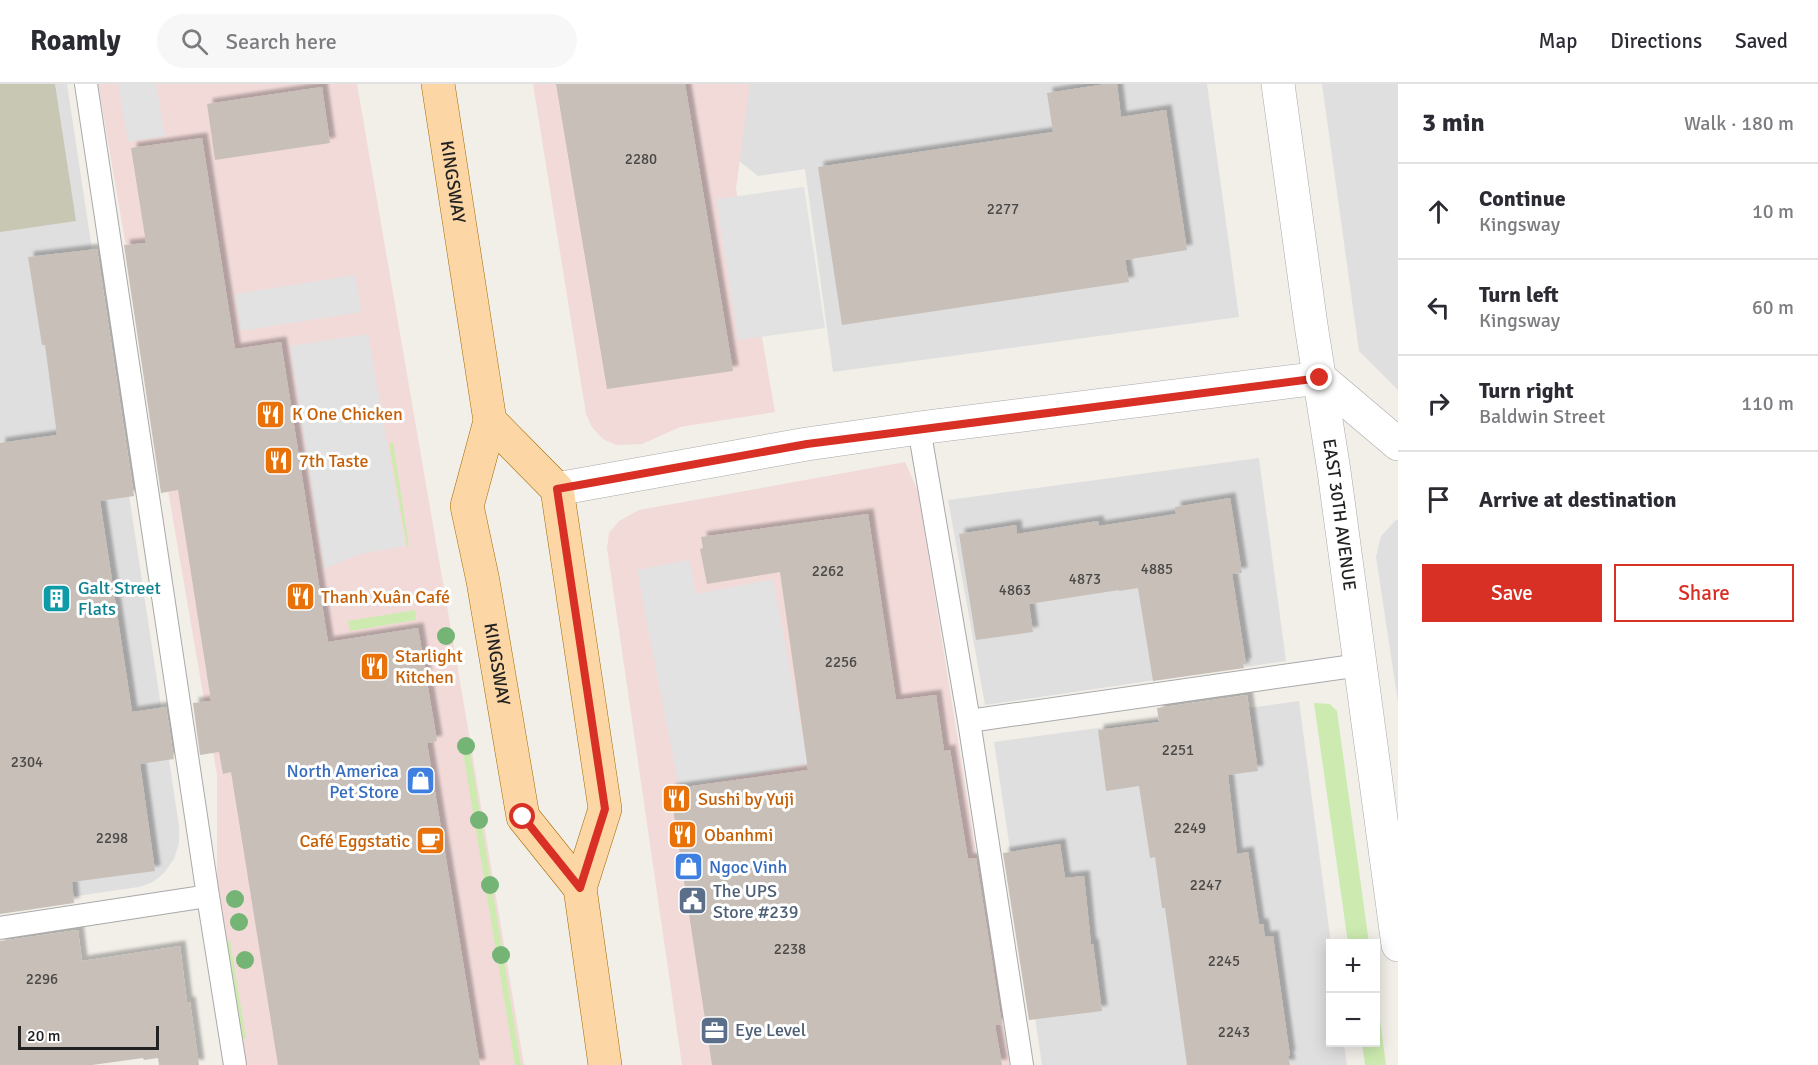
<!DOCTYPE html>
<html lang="en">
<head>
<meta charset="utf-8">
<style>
  body { margin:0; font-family:Signika,sans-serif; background:#f7f7f7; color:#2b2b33 }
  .controls { position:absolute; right:18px; bottom:18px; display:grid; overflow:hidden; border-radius:0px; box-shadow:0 3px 15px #0003 }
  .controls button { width:54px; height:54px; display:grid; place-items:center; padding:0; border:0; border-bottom:2px solid #e1e1e2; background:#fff; color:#2b2b33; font:30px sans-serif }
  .scale { position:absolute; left:18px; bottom:15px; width:141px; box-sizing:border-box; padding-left:6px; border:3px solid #222; border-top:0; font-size:16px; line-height:21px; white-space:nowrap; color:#222; -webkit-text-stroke:4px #fff; paint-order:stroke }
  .stop { position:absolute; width:18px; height:18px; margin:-14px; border:4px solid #d93025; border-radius:50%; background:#fff }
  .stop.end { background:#d93025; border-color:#fff; box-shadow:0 2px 6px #0008 }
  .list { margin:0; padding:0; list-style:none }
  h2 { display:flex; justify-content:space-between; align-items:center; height:78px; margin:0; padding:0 24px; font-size:26px }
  h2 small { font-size:20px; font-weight:400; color:#7c7c81 }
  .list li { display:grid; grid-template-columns:39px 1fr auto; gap:18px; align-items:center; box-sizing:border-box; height:96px; padding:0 24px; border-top:2px solid #e1e1e2 }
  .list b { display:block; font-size:22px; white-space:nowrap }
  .list p { margin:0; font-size:20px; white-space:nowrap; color:#7c7c81 }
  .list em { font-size:20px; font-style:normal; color:#7c7c81 }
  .actions { display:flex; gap:12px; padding:18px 24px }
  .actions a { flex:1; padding:14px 0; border:2px solid #d93025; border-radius:0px; text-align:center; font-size:21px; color:#d93025 }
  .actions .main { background:#d93025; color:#fff }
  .icon { flex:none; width:33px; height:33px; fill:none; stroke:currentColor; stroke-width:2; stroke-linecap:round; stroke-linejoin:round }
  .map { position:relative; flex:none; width:1398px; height:981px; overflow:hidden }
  header { display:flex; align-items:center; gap:36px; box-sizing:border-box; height:84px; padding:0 30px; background:#fff; border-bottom:2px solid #e1e1e2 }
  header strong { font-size:28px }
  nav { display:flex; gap:33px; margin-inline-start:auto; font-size:21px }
  .search { width:420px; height:54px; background:#f7f7f7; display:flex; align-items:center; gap:15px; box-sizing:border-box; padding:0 21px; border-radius:33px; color:#7c7c81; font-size:22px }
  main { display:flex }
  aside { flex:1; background:#fff }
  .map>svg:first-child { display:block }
  .residential { fill:#e0dfdf }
  .commercial { fill:#f2dad9 }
  .construction { fill:#c7c7b4 }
  .grass { fill:#cdebb0 }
  .parking { fill:#e2e2e2 }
  .building { fill:#c7bfb8; filter:url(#shadow) }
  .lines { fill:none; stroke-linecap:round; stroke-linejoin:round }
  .lane-casing { stroke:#a9a9a9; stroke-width:24 }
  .street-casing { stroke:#a9a9a9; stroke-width:34 }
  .primary-casing { stroke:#a06b00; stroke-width:34 }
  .lane { stroke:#fff; stroke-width:22 }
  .street { stroke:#fff; stroke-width:33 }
  .primary { stroke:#fcd6a4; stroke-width:33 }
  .tree { fill:#74b475 }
  .route { stroke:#d93025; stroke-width:8 }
  .labels { text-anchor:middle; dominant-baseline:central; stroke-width:6; stroke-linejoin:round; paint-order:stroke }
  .number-label { font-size:15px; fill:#4b4948 }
  .street-label { font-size:18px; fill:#222; stroke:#fff }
  .food-label { font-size:18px; fill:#c56008; stroke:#fff; text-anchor:start }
  .culture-label { font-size:18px; fill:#0d838f; stroke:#fff; text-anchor:start }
  .shop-label { font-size:18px; fill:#366cbe; stroke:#fff; text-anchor:end }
  .service-label { font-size:18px; fill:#4e5e75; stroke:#fff; text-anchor:start }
</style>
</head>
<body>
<header>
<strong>Roamly</strong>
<div class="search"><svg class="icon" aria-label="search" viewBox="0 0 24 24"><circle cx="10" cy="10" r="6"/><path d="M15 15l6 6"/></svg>Search here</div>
<nav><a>Map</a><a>Directions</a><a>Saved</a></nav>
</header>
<main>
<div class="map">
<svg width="1398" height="981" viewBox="0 0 1398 981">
  <defs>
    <filter id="shadow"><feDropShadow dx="5.5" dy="-5.5" stdDeviation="1.5" flood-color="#0004"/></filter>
  </defs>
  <rect width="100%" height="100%" fill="#f2efe9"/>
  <path class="residential" d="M0,0H67L179,742V759L174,775L164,789L153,798L139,803L0,823Z
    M724,0H1207L1239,233L833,288L805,85L758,92L734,73Z
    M1322,0H1398V306L1359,267Z
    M1259,374L1286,577L985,621L948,416Z
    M1396,436H1398V618L1376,473L1381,452Z
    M1299,617L1331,859L1330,958L1344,959L1347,981H1042L994,658Z"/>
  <path class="commercial" d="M98,0H357L468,644L524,981H244L217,812V691Z
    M533,0H750L736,105L775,328L680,343L642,360L616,361L603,355L592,343L586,330Z
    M905,378L918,407L1010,981H682L607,464L609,449L619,437L639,426Z"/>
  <path class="construction" d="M0,0H55L76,137L0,148Z"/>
  <path class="grass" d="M393,358L409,463H407L389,360Z
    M415,526L416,536L350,547L348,537Z
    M1314,619L1330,620L1337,627L1369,859H1348Z
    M468,655L521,981H515L461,656Z
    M225,857H230L246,954L242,955Z
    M1376,905L1386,981H1365L1362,959L1376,958Z"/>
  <path class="parking" d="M118,0H156L165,52L128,58Z
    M804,103L825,244L738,256L716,115Z
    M355,191L361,228L241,247L235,210Z
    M368,250L405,462L360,470L324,485L290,262Z
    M689,476L696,510L773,495L808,680L679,704L637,486Z"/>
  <path class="building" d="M556,0H685L733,287L607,305Z
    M1106,0H1117L1121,33L1166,26L1187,166L1125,176L1129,198L842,241L818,83L1053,48L1047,9Z
    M322,3L330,59L215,76L207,20Z
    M202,54L235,265L281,258L328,558L418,544L437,657L427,659L480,981H278L231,688L223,690L219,668L200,671L193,619L211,617L178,406L161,409L124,161L146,159L131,64Z
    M97,165L134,412L100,417L132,628L166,623L174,675L140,680L155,787L72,798L74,819L0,830V359L57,351L45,261H42L28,173Z
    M1230,414L1242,489L1232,490L1246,580H1243L1244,584L1153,597L1138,504L1119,507V506L1029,520L1033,548L976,556L959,450L1016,441L1017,450L1098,437L1099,442L1176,430L1175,423Z
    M868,430L896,616L936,611L944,667L950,666L968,775L976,774L1002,940L995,941L1002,981H712L670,705L808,686L780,488L707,500L700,465L703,464L701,453Z
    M1247,611L1258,687L1228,691L1237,770L1248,768L1259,840H1263L1265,853L1273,852L1290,972H1288L1290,981H1187L1165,824H1162L1155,773L1150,774L1139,702L1106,707L1098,646L1159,638L1157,624Z
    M1060,760L1065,794L1084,792L1091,860H1093L1102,927L1029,936L1003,769Z
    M78,846L82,877L180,862L187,918H190L199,981H159L158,974L144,976L143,974L92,981H0V857Z"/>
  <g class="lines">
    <defs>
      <path id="lane" d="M86,0L208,812L235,981
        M919,344L969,637L1022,981
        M969,637L1360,581
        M0,844L208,812"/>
      <g id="street">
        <path id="s1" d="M1278,0L1311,241L1334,387L1398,861"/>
        <path d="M557,405L807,360L919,344L1320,294L1398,360"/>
      </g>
      <g id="primary">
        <path id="s2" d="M438,0L490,337L467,422L483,497L523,733L580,804"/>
        <path d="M490,337L557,405L605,725L580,804L605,981"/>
      </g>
    </defs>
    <use href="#lane" class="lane-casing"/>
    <use href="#street" class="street-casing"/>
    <use href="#primary" class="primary-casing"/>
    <use href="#lane" class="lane"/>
    <use href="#street" class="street"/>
    <use href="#primary" class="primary"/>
  </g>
  <g class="tree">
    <circle cx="446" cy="552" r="9"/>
    <circle cx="466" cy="662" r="9"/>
    <circle cx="479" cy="736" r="9"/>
    <circle cx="490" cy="801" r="9"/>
    <circle cx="235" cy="815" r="9"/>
    <circle cx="239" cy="838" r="9"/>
    <circle cx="501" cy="871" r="9"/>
    <circle cx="245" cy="876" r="9"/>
  </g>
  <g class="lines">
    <path class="route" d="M523,733L580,804L605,725L557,405L807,360L1320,294"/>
  </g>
  <defs>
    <symbol id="restaurant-square" viewBox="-11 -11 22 22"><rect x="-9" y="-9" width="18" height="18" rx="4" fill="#e8710a" stroke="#fff"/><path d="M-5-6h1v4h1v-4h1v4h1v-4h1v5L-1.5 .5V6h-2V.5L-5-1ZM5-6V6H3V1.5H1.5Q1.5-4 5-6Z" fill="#fff"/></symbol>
    <symbol id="building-square" viewBox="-11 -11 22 22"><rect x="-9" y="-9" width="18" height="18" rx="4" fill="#0f9aa8" stroke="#fff"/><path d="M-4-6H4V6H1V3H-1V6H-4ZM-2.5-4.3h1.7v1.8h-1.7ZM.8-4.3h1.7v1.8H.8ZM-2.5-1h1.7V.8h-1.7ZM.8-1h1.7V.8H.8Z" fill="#fff"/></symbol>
    <symbol id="shop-square" viewBox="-11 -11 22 22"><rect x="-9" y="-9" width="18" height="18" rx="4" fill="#3f7fe0" stroke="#fff"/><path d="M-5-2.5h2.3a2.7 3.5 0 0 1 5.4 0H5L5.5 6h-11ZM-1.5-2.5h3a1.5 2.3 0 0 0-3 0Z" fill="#fff"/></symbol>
    <symbol id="cafe-square" viewBox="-11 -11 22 22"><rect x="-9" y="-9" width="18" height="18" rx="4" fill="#e8710a" stroke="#fff"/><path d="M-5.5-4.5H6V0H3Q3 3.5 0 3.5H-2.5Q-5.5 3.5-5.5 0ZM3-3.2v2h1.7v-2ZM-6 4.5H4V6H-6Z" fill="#fff"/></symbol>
    <symbol id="civic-square" viewBox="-11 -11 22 22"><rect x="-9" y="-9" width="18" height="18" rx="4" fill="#5c6f8a" stroke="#fff"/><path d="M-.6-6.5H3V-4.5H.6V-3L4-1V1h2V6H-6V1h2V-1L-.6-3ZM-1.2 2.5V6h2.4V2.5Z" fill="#fff"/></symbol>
    <symbol id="office-square" viewBox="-11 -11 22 22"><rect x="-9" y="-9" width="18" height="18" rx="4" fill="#5c6f8a" stroke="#fff"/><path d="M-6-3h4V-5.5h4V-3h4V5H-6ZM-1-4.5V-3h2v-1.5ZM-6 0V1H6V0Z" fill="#fff"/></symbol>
  </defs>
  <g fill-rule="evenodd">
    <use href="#restaurant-square" x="254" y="314" width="33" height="33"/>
    <use href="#restaurant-square" x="262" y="360" width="33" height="33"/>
    <use href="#restaurant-square" x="284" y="496" width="33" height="33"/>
    <use href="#building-square" x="40" y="498" width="33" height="33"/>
    <use href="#restaurant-square" x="358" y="566" width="33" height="33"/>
    <use href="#shop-square" x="404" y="680" width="33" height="33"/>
    <use href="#restaurant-square" x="660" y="698" width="33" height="33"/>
    <use href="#restaurant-square" x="666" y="734" width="33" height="33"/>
    <use href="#cafe-square" x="414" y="740" width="33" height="33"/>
    <use href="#shop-square" x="672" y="766" width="33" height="33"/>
    <use href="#civic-square" x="676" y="800" width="33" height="33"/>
    <use href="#office-square" x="698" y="930" width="33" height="33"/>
  </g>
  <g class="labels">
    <g class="number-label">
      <text x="641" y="75">2280</text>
      <text x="1003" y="125">2277</text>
      <text x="1157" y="485">4885</text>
      <text x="828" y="487">2262</text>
      <text x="1085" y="495">4873</text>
      <text x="1015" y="506">4863</text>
      <text x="841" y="578">2256</text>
      <text x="1178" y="666">2251</text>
      <text x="27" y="678">2304</text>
      <text x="1190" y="744">2249</text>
      <text x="112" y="754">2298</text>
      <text x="1206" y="801">2247</text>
      <text x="790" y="865">2238</text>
      <text x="1224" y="877">2245</text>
      <text x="42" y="895">2296</text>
      <text x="1234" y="948">2243</text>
    </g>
    <g class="street-label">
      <text stroke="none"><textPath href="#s2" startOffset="99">KINGSWAY</textPath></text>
      <text stroke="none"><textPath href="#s1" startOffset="435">EAST 30TH AVENUE</textPath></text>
      <text stroke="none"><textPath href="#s2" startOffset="590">KINGSWAY</textPath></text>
    </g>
    <g class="food-label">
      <text x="292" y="330">K One Chicken</text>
      <text x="299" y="377">7th Taste</text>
      <text x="321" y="513">Thanh Xuân Café</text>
      <text x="395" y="572">Starlight<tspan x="395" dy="21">Kitchen</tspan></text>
      <text x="698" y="715">Sushi by Yuji</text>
      <text x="704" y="751">Obanhmi</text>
      <text x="410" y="757" text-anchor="end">Café Eggstatic</text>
    </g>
    <g class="culture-label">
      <text x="78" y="504">Galt Street<tspan x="78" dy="21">Flats</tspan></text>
    </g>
    <g class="shop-label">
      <text x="399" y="687">North America<tspan x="399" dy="21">Pet Store</tspan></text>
      <text x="709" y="783" text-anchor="start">Ngoc Vinh</text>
    </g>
    <g class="service-label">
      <text x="713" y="807">The UPS<tspan x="713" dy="21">Store #239</tspan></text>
      <text x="735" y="946">Eye Level</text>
    </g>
  </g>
</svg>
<div class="controls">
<button>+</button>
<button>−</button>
</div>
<div class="scale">20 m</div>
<div class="stop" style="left:523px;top:733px"></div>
<div class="stop end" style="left:1320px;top:294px"></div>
</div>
<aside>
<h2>3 min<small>Walk · 180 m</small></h2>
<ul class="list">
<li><svg class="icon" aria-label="ahead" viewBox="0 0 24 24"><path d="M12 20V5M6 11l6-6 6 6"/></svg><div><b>Continue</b><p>Kingsway</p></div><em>10 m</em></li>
<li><svg class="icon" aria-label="left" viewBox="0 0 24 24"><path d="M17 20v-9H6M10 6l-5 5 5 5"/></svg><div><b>Turn left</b><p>Kingsway</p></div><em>60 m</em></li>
<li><svg class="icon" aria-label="right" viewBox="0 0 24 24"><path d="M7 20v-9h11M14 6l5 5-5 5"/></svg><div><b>Turn right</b><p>Baldwin Street</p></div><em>110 m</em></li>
<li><svg class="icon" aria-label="arrive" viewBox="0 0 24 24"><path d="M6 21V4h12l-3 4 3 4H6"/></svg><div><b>Arrive at destination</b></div></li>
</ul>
<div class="actions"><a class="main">Save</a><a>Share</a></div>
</aside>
</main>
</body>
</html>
